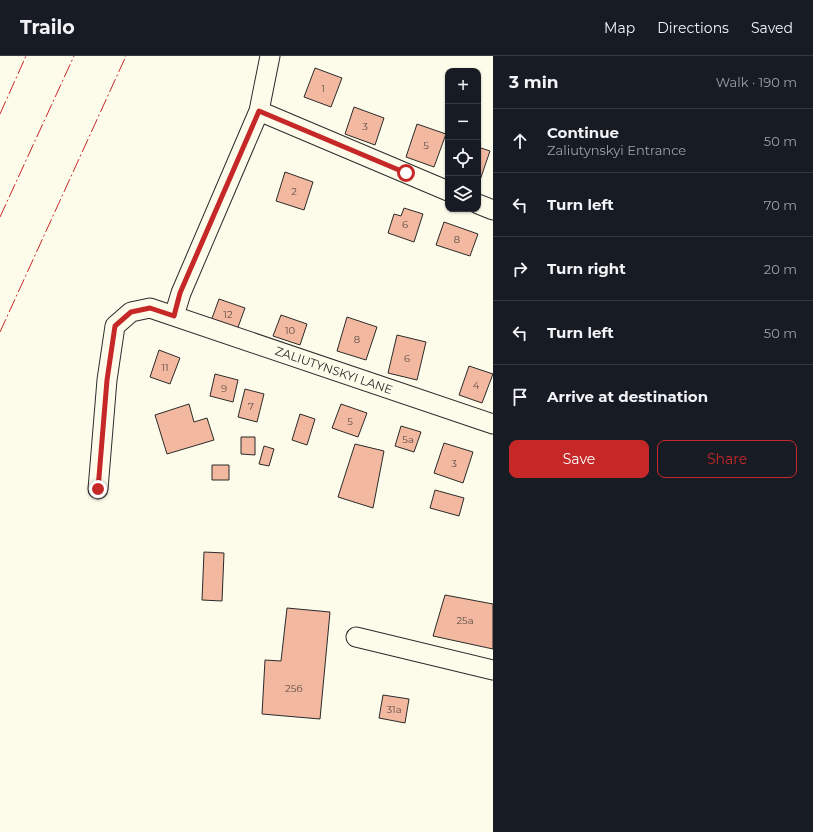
<!DOCTYPE html>
<html lang="en">
<head>
<meta charset="utf-8">
<style>
  body { margin:0; font-family:Montserrat,sans-serif; background:#20242c; color:#f1f3f6 }
  .controls { position:absolute; right:12px; top:12px; display:grid; overflow:hidden; border-radius:8px; box-shadow:0 1px 3px #0004 }
  .controls button { width:36px; height:36px; display:grid; place-items:center; padding:0; border:0; border-bottom:1px solid #363941; background:#171b24; color:#f1f3f6; font:20px sans-serif }
  .stop { position:absolute; width:12px; height:12px; margin:-9px; border:3px solid #c62828; border-radius:50%; background:#fff }
  .stop.end { background:#c62828; border-color:#fff; box-shadow:0 1px 4px #0008 }
  .list { margin:0; padding:0; list-style:none }
  h2 { display:flex; justify-content:space-between; align-items:center; height:52px; margin:0; padding:0 16px; font-size:17px }
  h2 small { font-size:13px; font-weight:400; color:#9ea1a6 }
  .list li { display:grid; grid-template-columns:26px 1fr auto; gap:12px; align-items:center; box-sizing:border-box; height:64px; padding:0 16px; border-top:1px solid #363941 }
  .list b { display:block; font-size:15px; white-space:nowrap }
  .list p { margin:0; font-size:13px; white-space:nowrap; color:#9ea1a6 }
  .list em { font-size:13px; font-style:normal; color:#9ea1a6 }
  .actions { display:flex; gap:8px; padding:12px 16px }
  .actions a { flex:1; padding:9px 0; border:1px solid #c62828; border-radius:8px; text-align:center; font-size:14px; color:#c62828 }
  .actions .main { background:#c62828; color:#fff }
  .icon { flex:none; width:22px; height:22px; fill:none; stroke:currentColor; stroke-width:2; stroke-linecap:round; stroke-linejoin:round }
  .map { position:relative; flex:none; width:493px; height:776px; overflow:hidden }
  header { display:flex; align-items:center; gap:24px; box-sizing:border-box; height:56px; padding:0 20px; background:#171b24; border-bottom:1px solid #363941 }
  header strong { font-size:19px }
  nav { display:flex; gap:22px; margin-inline-start:auto; font-size:14px }
  main { display:flex }
  aside { flex:1; background:#171b24 }
  .map>svg:first-child { display:block }
  .building { fill:#f2b8a0; stroke:#2b2b2b }
  .lines { fill:none; stroke-linecap:round; stroke-linejoin:round }
  .minor-casing { stroke:#2b2b2b; stroke-width:21 }
  .minor { stroke:#fdfbea; stroke-width:19 }
  .power { stroke:#c62828; stroke-width:1; stroke-dasharray:14 3 2 3; stroke-linecap:butt }
  .route { stroke:#c62828; stroke-width:5 }
  .labels { text-anchor:middle; dominant-baseline:central; stroke-width:3; stroke-linejoin:round; paint-order:stroke }
  .number-label { font-size:10px; fill:#5d4e48 }
  .street-label { font-size:12px; fill:#2b2b2b; stroke:#fdfbea }
</style>
</head>
<body>
<header>
<strong>Trailo</strong>
<nav><a>Map</a><a>Directions</a><a>Saved</a></nav>
</header>
<main>
<div class="map">
<svg width="493" height="776" viewBox="0 0 493 776">
  <rect width="100%" height="100%" fill="#fdfbea"/>
  <path class="building" d="M315,12L342,22L331,51L304,41Z
    M354,51L384,62L375,89L345,78Z
    M417,68L446,78L434,111L406,101Z
    M478,91L490,95L478,130Z
    M285,116L313,126L304,154L276,145Z
    M404,152L423,158L414,186L388,177L394,158L401,160Z
    M444,166L478,178L470,200L436,189Z
    M219,243L245,252L237,274L211,265Z
    M281,259L307,268L300,289L273,280Z
    M347,261L377,271L366,304L337,295Z
    M397,279L426,286L417,324L388,317Z
    M159,294L180,302L170,328L150,321Z
    M469,310L493,318L482,347L459,339Z
    M215,318L238,324L233,346L210,340Z
    M245,333L264,338L257,366L238,361Z
    M189,348L194,366L207,362L214,384L167,398L155,359Z
    M341,348L367,357L358,381L332,372Z
    M300,358L315,363L307,389L292,384Z
    M401,370L421,376L414,396L395,390Z
    M241,381H255V399L241,398Z
    M444,387L473,396L463,427L434,417Z
    M355,388L384,395L373,452L338,441Z
    M264,390L274,393L269,410L259,408Z
    M212,409H229V424H212Z
    M435,434L464,442L459,460L430,452Z
    M204,496L224,497L222,545L202,544Z
    M445,539L493,548V593L433,580Z
    M287,552L330,556L320,663L262,658L265,604L281,605Z
    M383,639L409,643L405,667L379,662Z"/>
  <g class="lines">
    <defs>
      <path id="minor" d="M259,55L448,135
        M478,148L493,154
        M174,260L181,237L259,55L270,0
        M98,433L107,324L115,270L131,256L150,252L493,368
        M356,581L493,614"/>
    </defs>
    <use href="#minor" class="minor-casing"/>
    <use href="#minor" class="minor"/>
    <path class="power" d="M0,58L26,0
      M0,161L74,0
      M0,276L126,0"/>
  </g>
  <g class="lines">
    <path class="route" d="M98,433L107,324L115,270L131,256L150,252L174,260L180,237L259,55L406,117"/>
  </g>
  <g class="labels">
    <g class="number-label">
      <text x="323" y="32">1</text>
      <text x="365" y="70">3</text>
      <text x="426" y="89">5</text>
      <text x="294" y="135">2</text>
      <text x="405" y="168">6</text>
      <text x="457" y="183">8</text>
      <text x="228" y="258">12</text>
      <text x="290" y="274">10</text>
      <text x="357" y="283">8</text>
      <text x="407" y="302">6</text>
      <text x="165" y="311">11</text>
      <text x="476" y="329">4</text>
      <text x="224" y="332">9</text>
      <text x="251" y="350">7</text>
      <text x="350" y="365">5</text>
      <text x="408" y="383">5а</text>
      <text x="454" y="407">3</text>
      <text x="465" y="564">25а</text>
      <text x="294" y="632">25б</text>
      <text x="394" y="653">31а</text>
    </g>
    <g class="street-label">
      <text transform="translate(334 314) rotate(19)">ZALIUTYNSKYI LANE</text>
    </g>
  </g>
</svg>
<div class="controls">
<button>+</button>
<button>−</button>
<button><svg class="icon" aria-label="locate" viewBox="0 0 24 24"><circle cx="12" cy="12" r="6"/><path d="M12 2v4M12 18v4M2 12h4M18 12h4"/></svg></button>
<button><svg class="icon" aria-label="layers" viewBox="0 0 24 24"><path d="M12 4l9 5-9 5-9-5zM3 14l9 5 9-5"/></svg></button>
</div>
<div class="stop" style="left:406px;top:117px"></div>
<div class="stop end" style="left:98px;top:433px"></div>
</div>
<aside>
<h2>3 min<small>Walk · 190 m</small></h2>
<ul class="list">
<li><svg class="icon" aria-label="ahead" viewBox="0 0 24 24"><path d="M12 20V5M6 11l6-6 6 6"/></svg><div><b>Continue</b><p>Zaliutynskyi Entrance</p></div><em>50 m</em></li>
<li><svg class="icon" aria-label="left" viewBox="0 0 24 24"><path d="M17 20v-9H6M10 6l-5 5 5 5"/></svg><div><b>Turn left</b></div><em>70 m</em></li>
<li><svg class="icon" aria-label="right" viewBox="0 0 24 24"><path d="M7 20v-9h11M14 6l5 5-5 5"/></svg><div><b>Turn right</b></div><em>20 m</em></li>
<li><svg class="icon" aria-label="left" viewBox="0 0 24 24"><path d="M17 20v-9H6M10 6l-5 5 5 5"/></svg><div><b>Turn left</b></div><em>50 m</em></li>
<li><svg class="icon" aria-label="arrive" viewBox="0 0 24 24"><path d="M6 21V4h12l-3 4 3 4H6"/></svg><div><b>Arrive at destination</b></div></li>
</ul>
<div class="actions"><a class="main">Save</a><a>Share</a></div>
</aside>
</main>
</body>
</html>
